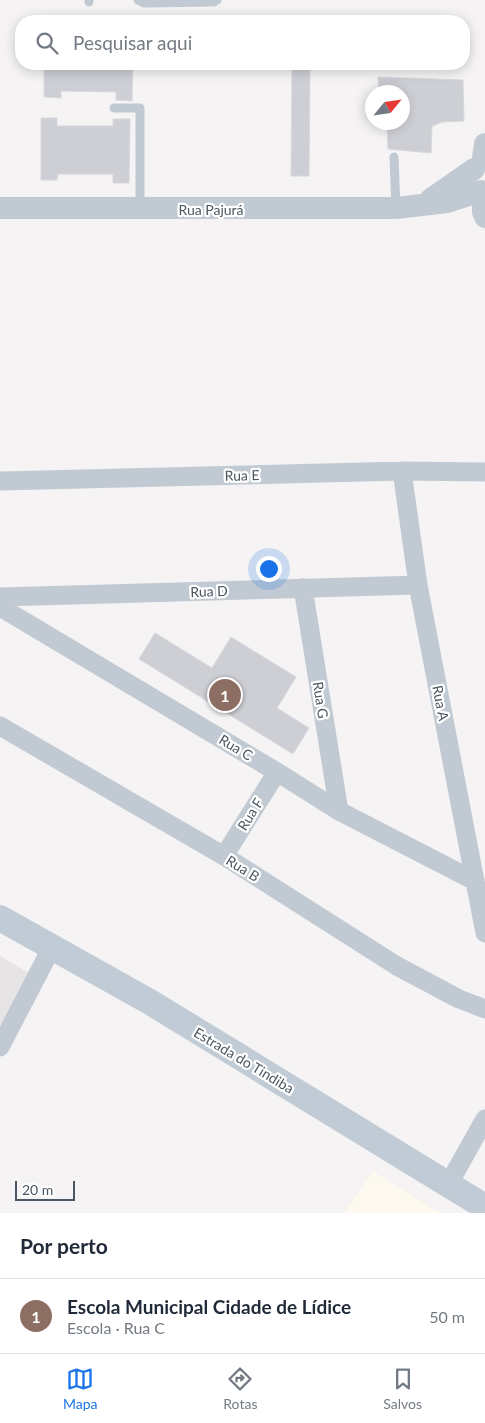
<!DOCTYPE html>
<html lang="pt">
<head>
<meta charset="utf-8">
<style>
  body { margin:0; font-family:Lato,sans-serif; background:#f6f6f7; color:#1f2937 }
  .compass { position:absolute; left:365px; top:85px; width:45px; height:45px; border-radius:50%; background:#fff; box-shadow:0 2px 12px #0003; rotate:61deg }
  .scale { position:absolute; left:15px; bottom:12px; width:60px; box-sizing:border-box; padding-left:5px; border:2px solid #4a5661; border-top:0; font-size:14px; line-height:18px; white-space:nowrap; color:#4a5661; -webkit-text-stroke:4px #fff; paint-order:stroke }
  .you { position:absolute; left:268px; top:568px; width:18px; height:18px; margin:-12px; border:4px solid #fff; border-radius:50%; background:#1a73e8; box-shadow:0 0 0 8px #1a73e833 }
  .badge { display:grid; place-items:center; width:32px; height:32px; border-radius:50%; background:#1a73e8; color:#fff; font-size:16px; font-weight:700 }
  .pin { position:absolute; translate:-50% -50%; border:2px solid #fff; box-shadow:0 1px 5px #0006 }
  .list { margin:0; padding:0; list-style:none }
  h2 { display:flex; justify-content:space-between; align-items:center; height:65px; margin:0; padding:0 20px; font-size:21px }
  h2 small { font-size:16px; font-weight:400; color:#747a83 }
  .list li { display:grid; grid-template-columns:32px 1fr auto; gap:15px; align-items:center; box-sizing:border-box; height:75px; padding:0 20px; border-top:1px solid #e0e1e3 }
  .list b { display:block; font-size:19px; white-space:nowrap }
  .list p { margin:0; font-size:16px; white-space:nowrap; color:#747a83 }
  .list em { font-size:16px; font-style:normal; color:#747a83 }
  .icon { flex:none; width:28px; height:28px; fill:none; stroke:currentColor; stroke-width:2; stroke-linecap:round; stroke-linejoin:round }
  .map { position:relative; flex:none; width:485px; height:1213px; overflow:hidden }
  .search { position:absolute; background:#fff; box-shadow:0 2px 12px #0003; left:15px; right:15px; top:15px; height:55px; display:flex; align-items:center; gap:12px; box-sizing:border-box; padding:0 18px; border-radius:20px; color:#747a83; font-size:19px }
  .sheet { height:140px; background:#fff }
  nav { display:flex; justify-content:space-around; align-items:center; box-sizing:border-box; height:70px; border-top:1px solid #e0e1e3; background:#fff; font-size:14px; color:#747a83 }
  nav a { display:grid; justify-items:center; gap:2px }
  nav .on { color:#1a73e8 }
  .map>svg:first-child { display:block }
  .commercial { fill:#fdf9ef }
  .education { fill:#e6e4e5 }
  .building { fill:#cdcfd5; stroke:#d7d9de }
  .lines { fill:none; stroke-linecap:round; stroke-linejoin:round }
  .service { stroke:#c1cad2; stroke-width:9 }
  .minor { stroke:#c1cad2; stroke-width:19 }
  .tertiary { stroke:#c1cad2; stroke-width:22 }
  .secondary { stroke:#c1cbd6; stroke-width:26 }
  .labels { text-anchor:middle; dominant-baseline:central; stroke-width:4.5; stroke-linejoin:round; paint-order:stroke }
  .street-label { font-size:14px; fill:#4a5661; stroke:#fff }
</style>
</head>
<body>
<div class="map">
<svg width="485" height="1213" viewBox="0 0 485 1213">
  <rect width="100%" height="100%" fill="#f5f3f3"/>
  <path class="commercial" d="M373,1171L439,1213H344Z"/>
  <path class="education" d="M0,956L30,974L0,1026Z"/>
  <path class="building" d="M44,64H133L132,101L116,100V92L61,91V98L44,97Z
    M292,64H310L309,176H291Z
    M378,77L463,80L464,121L442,122L432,126L431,153L388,149L387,122H402V92H379Z
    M41,118H57V126H113V119H130L129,183H113V174H58L57,180H41Z
    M155,633L212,668L231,637L296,677L277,708L309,728L293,754L139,659Z"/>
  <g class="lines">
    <path class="service" d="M138,0L144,3L214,2L217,0
      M89,2V0
      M114,108H140V209
      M394,157L396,208"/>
    <path class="minor" d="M402,471L418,585L485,933
      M0,481L402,471L485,472
      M303,588L339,811
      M0,597L418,585
      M0,607L277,772L339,811L475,881
      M0,726L224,856L397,966L459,999L485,1009
      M224,856L277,772
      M0,1047L52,947
      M448,1185L485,1119"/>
    <path class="tertiary" d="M483,158L485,144
      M483,193V212L485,217
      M431,199L474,169
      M0,208H396L447,202L481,191"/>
    <path class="secondary" d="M0,918L150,1002L485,1207"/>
  </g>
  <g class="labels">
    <g class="street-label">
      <text x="211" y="209">Rua Pajurá</text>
      <text transform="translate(242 475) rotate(-1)">Rua E</text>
      <text transform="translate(209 591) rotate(-2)">Rua D</text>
      <text transform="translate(321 700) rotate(81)">Rua G</text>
      <text transform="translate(441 703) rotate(79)">Rua A</text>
      <text transform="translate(236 747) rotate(31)">Rua C</text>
      <text transform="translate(250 814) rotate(-58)">Rua F</text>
      <text transform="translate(243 868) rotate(32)">Rua B</text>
      <text transform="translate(244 1060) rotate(31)">Estrada do Tindiba</text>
    </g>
  </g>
</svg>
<svg class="compass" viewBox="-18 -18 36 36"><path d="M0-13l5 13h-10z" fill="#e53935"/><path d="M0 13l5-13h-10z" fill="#747a83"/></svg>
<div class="scale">20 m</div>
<div class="you"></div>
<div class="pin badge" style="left:225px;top:695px;background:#8d6e63">1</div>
<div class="search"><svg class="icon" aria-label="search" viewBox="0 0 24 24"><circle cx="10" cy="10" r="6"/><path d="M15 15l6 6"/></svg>Pesquisar aqui</div>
</div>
<section class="sheet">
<h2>Por perto<small></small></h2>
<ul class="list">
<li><span class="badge" style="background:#8d6e63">1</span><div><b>Escola Municipal Cidade de Lídice</b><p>Escola · Rua C</p></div><em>50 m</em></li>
</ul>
</section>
<nav>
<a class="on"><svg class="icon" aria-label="map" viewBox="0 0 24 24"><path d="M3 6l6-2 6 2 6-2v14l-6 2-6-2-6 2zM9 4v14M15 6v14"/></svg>Mapa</a>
<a><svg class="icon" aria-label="directions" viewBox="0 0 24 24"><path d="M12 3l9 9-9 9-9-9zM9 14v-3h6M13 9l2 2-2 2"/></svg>Rotas</a>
<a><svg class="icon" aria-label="saved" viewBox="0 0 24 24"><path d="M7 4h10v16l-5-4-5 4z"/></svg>Salvos</a>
</nav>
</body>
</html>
